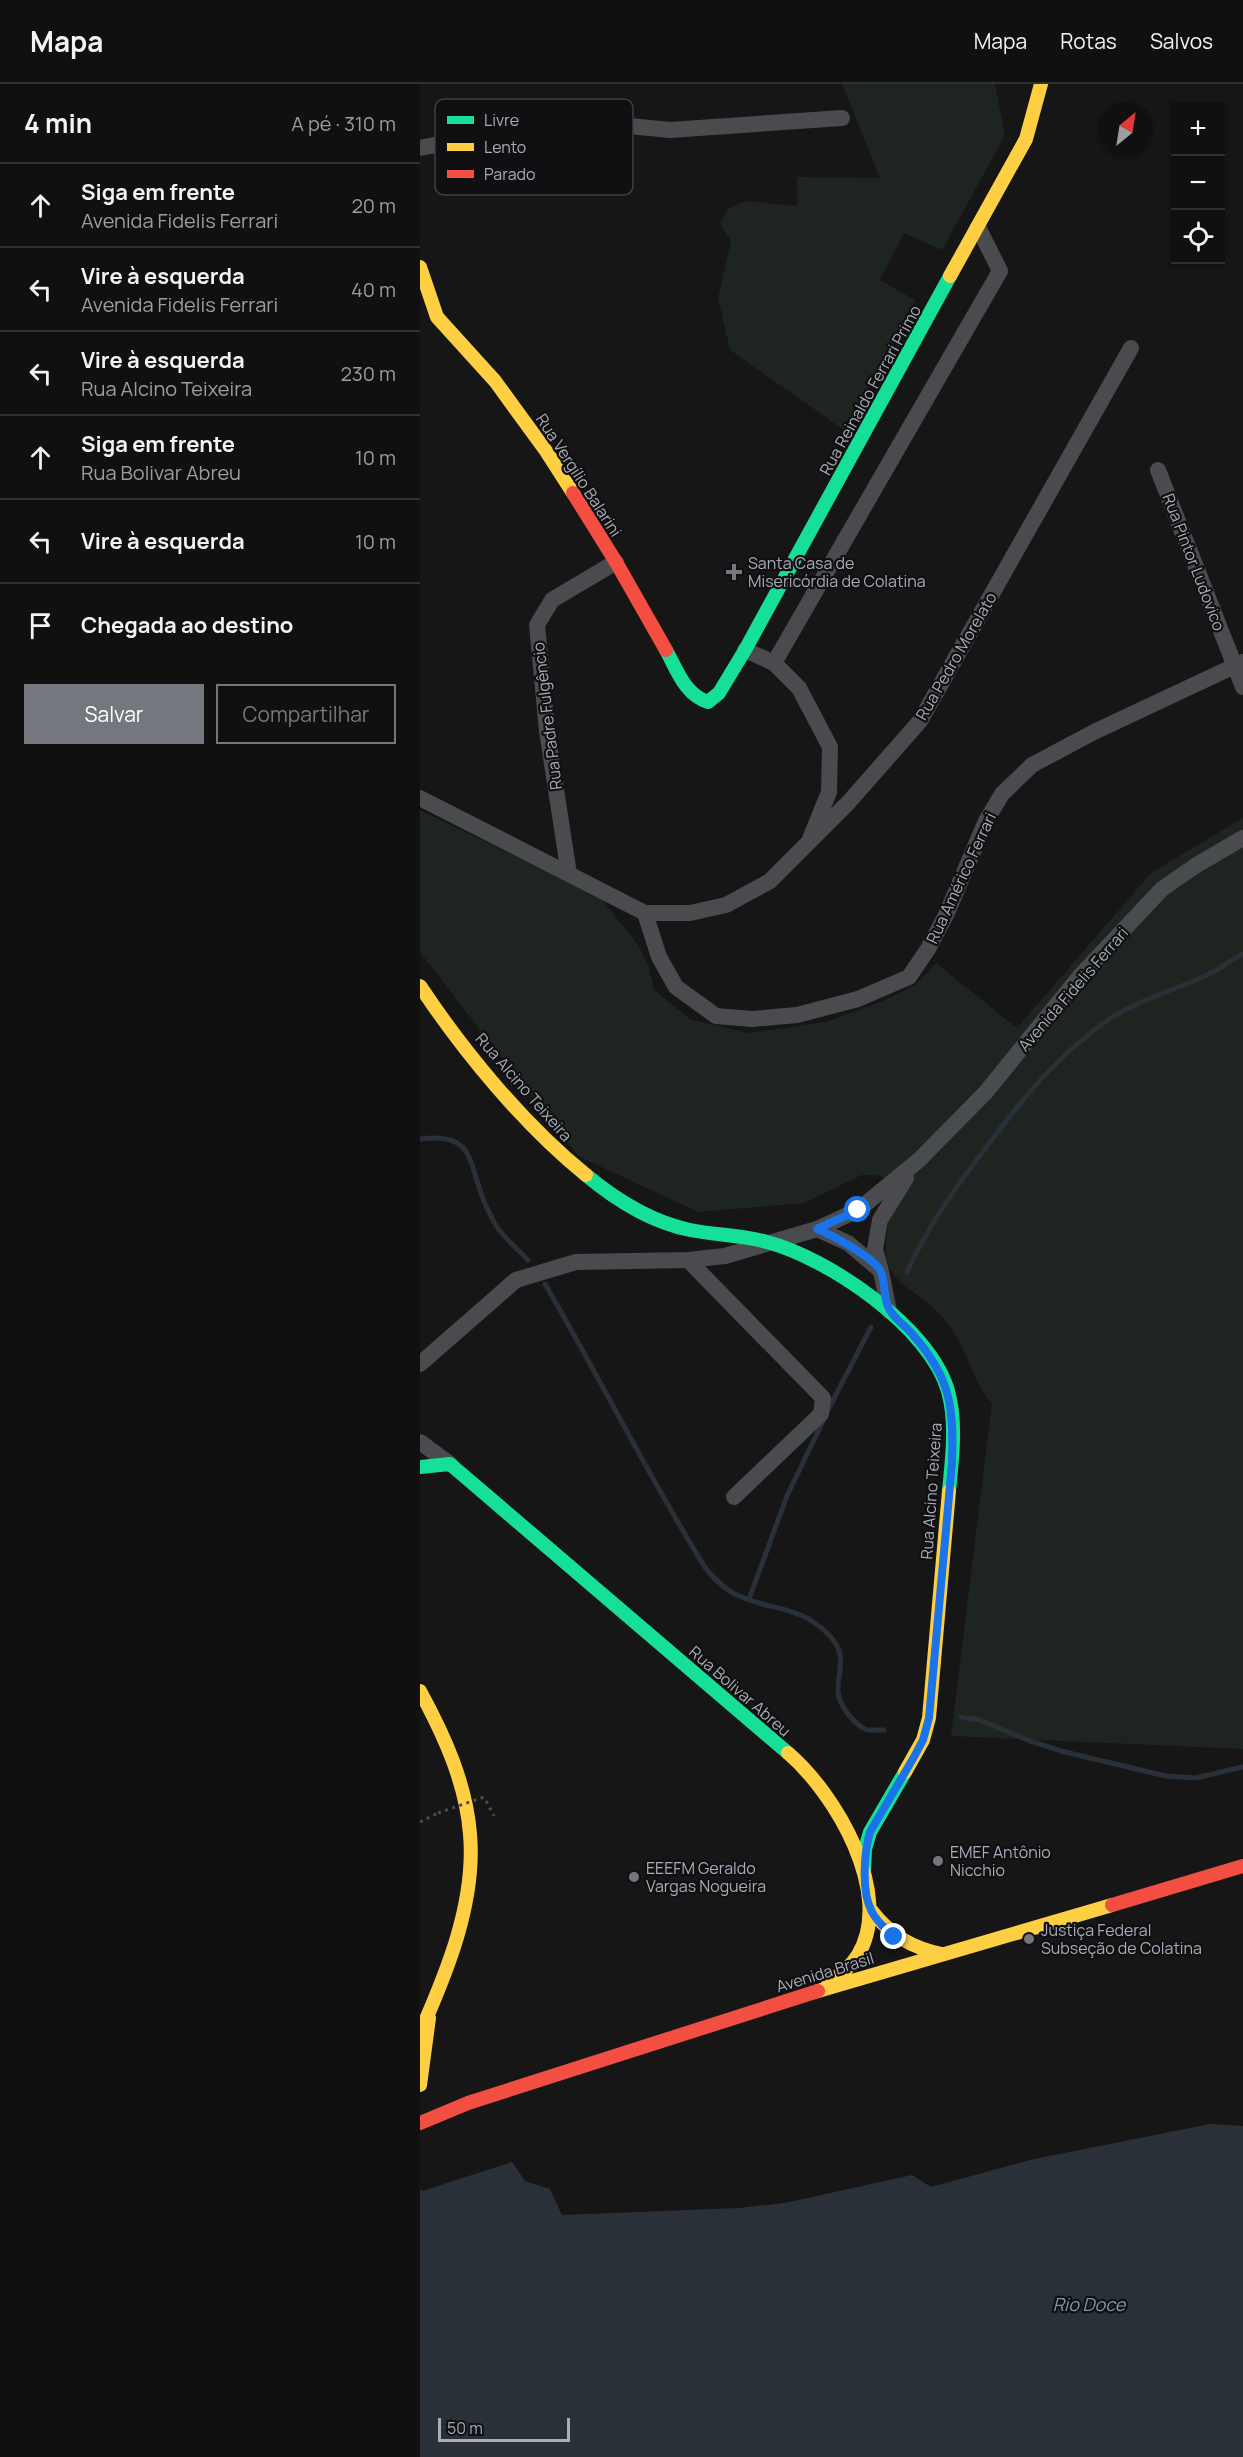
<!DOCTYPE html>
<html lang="pt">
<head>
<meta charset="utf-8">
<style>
  body { margin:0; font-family:Manrope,sans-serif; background:#1e1e1e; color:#f1f3f6 }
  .controls { position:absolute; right:18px; top:18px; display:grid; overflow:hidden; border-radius:0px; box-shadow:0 2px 4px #0004 }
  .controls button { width:54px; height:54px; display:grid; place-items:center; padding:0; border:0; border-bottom:2px solid #303030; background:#101010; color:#f1f3f6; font:30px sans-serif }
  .compass { position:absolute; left:679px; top:18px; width:54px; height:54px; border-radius:50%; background:#101010; box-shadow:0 2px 4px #0004; rotate:30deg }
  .scale { position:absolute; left:18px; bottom:15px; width:132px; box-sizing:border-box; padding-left:6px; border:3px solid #a7acb6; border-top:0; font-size:16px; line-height:21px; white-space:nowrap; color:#a7acb6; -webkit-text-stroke:4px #101012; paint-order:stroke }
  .stop { position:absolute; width:18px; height:18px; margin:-14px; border:4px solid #1a73e8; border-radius:50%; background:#fff }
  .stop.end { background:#1a73e8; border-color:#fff; box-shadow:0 2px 6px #0008 }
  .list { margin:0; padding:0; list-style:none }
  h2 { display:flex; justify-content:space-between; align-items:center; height:78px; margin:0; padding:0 24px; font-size:26px }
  h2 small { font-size:20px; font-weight:400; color:#9c9d9f }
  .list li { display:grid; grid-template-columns:39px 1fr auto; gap:18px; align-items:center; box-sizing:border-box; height:84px; padding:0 24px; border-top:2px solid #303030 }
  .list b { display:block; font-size:22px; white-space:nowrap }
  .list p { margin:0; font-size:20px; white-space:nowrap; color:#9c9d9f }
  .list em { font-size:20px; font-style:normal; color:#9c9d9f }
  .actions { display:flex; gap:12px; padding:18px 24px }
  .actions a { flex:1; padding:14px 0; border:2px solid #74787e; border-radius:0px; text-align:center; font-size:21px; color:#74787e }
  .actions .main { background:#74787e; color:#fff }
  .icon { flex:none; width:33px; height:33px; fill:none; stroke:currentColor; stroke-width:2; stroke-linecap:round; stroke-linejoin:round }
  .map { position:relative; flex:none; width:823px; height:2373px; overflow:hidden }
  header { display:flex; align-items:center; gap:36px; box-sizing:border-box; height:84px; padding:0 30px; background:#101010; border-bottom:2px solid #303030 }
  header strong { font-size:28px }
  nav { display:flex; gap:33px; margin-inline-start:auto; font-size:21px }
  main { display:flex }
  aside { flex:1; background:#101010 }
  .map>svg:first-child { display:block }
  .green { fill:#1e241f }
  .water { fill:#293037 }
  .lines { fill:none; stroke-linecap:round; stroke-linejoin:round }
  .stream { stroke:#293037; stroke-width:5 }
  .path { stroke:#4c4d50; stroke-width:3; stroke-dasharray:3 4.5; stroke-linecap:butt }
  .street { stroke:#4a4b4f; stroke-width:16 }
  .fast { stroke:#16e098; stroke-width:14 }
  .slow { stroke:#ffcf43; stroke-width:14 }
  .jam { stroke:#f24e42; stroke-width:14 }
  .path-bridge { stroke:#4c4d50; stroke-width:3; stroke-dasharray:3 4.5; stroke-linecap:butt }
  .route { stroke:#1a73e8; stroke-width:8 }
  .poi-dot { fill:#74787e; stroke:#101012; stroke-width:2 }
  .labels { text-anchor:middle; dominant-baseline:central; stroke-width:4.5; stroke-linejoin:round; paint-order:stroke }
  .street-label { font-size:16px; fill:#a7acb6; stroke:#101012 }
  .poi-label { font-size:16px; fill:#a7acb6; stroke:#101012; text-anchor:start }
  .water-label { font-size:18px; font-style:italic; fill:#7f99b1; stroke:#101012 }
  .key { fill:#101012; stroke:#3d3f43; stroke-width:1.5 }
  .key-label { font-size:16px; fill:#a7acb6 }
</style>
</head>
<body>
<header>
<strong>Mapa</strong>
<nav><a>Mapa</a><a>Rotas</a><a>Salvos</a></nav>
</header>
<main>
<aside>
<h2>4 min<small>A pé · 310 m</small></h2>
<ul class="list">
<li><svg class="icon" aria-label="ahead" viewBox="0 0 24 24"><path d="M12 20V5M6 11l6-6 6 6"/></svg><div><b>Siga em frente</b><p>Avenida Fidelis Ferrari</p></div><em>20 m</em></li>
<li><svg class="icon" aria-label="left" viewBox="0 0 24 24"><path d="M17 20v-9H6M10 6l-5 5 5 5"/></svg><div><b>Vire à esquerda</b><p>Avenida Fidelis Ferrari</p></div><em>40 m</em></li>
<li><svg class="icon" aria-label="left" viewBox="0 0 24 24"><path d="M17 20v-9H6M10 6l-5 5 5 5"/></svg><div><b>Vire à esquerda</b><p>Rua Alcino Teixeira</p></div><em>230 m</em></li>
<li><svg class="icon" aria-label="ahead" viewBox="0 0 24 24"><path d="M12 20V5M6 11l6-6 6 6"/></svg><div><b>Siga em frente</b><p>Rua Bolivar Abreu</p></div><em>10 m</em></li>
<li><svg class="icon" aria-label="left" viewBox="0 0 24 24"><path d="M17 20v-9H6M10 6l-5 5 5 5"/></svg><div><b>Vire à esquerda</b></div><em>10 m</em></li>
<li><svg class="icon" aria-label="arrive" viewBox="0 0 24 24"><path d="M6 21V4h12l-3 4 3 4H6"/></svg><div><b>Chegada ao destino</b></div></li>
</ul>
<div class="actions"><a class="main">Salvar</a><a>Compartilhar</a></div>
</aside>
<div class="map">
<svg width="823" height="2373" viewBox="0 0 823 2373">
  <rect width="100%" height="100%" fill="#161616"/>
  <path class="green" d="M422,0H575L585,51L522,166L484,149L460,196L495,216L427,348L310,266L298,214L311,157L300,139L309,124L325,117L377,122V93L460,94Z
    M0,726L180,813L218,861L229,883L234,906L270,935L328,949L406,938L465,916L495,901L516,879L597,944L731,789L823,734V1665L531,1652L572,1319C555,1300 550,1276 537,1254C532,1245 525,1236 518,1228C504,1213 475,1200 468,1181C461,1161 474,1120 470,1095L456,1091H442L384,1119L278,1128L158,1072L0,868Z"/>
  <path class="water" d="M790,2040L823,2042V2373H0V2104L2,2107L92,2078L105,2097L130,2105L142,2131L319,2124L365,2119L492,2091L511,2103L614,2075Z"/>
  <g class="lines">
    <path class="stream" d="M0,1055C53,1048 48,1075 62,1112C65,1121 70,1130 74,1138C81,1152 97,1164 108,1176
      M487,1188C508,1142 537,1101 568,1061C602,1015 640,969 688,936C716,917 752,907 783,893C797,887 809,877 823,870
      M125,1200C180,1294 228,1392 286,1485C294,1494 302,1503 313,1509C349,1528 378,1519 409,1551C428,1572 418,1583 418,1607C419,1622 434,1640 447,1646H464
      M408,1326L451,1243
      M329,1515L367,1412L403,1337
      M541,1633L560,1636L610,1657L645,1668L746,1692L776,1694L823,1683"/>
    <path class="path" d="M66,1717L74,1732
      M0,1738L18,1729"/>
    <path class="street" d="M0,64L148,36L250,46L422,34
      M738,386L823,603
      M325,566L354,579L379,604L410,663L409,708L390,755
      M354,579L580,187L558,143
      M0,714L225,829L239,873L256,903L296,932L332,935L377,931L438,915L489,893L508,865L526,831L566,737L582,710L612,681L674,648L823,578
      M149,790L127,647L117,541L132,516L196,478
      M225,829H270L306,821L350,797L428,719L500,637L711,264
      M397,1145L438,1126L499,1076L566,1008L660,892L742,805L775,782L823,754
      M268,1176L403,1314L401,1330L314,1413
      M461,1187L455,1165L460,1136L486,1094
      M0,1280L96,1196L156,1178L268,1176L305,1172L397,1145L428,1159L461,1187L469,1227
      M0,1358L30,1380"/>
    <path class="fast" d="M246,566C257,586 265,611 288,618L299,609L325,566L530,192
      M166,1091C196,1116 231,1138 270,1146C295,1151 322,1151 347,1158C408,1174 510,1243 528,1307C537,1339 532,1375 529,1407
      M0,1383L30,1380L368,1669
      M444,1788L445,1765L450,1748L485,1688"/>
    <path class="slow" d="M0,183L17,233L75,297L126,367L153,409
      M530,192L606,55L621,0
      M0,902C44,968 104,1041 166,1091
      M0,1607C24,1651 46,1699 50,1750C56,1818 27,1888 0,1949
      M368,1669C415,1709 475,1810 438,1871C431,1883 419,1891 408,1899
      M485,1688L503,1656L509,1634L529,1407
      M451,1826C470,1851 492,1864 522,1870
      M398,1907L692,1821
      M0,2001L9,1934"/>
    <path class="jam" d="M153,409L196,478L246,566
      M692,1821L823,1782
      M0,2039L48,2019L398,1907"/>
    <path class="path-bridge" d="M18,1729L64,1713"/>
  </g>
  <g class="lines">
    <path class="route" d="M438,1126L397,1145C412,1151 455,1174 461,1188C466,1200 463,1218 471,1228C477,1237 487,1243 493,1251C531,1294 534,1324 532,1379L509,1634L503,1656L494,1673L450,1748C444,1769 441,1808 452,1828C457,1838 466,1845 474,1853"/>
  </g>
  <g class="poi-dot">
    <path d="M311 479h6v6h6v6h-6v6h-6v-6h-6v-6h6z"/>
    <circle cx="518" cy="1777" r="6"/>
    <circle cx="214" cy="1793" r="6"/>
    <circle cx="609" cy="1855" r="6"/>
  </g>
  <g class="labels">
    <g class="street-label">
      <text transform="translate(450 306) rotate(-61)">Rua Reinaldo Ferrari Primo</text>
      <text transform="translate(159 391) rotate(57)">Rua Vergílio Balarini</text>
      <text transform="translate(774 478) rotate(69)">Rua Pintor Ludovico</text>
      <text transform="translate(536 572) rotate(-60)">Rua Pedro Morelato</text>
      <text transform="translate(127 632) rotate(-97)">Rua Padre Fulgêncio</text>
      <text transform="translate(541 794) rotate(-65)">Rua Américo Ferrari</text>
      <text transform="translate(653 905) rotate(-49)">Avenida Fidelis Ferrari</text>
      <text transform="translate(104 1003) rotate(49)">Rua Alcino Teixeira</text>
      <text transform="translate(511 1407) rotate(-86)">Rua Alcino Teixeira</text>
      <text transform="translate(320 1607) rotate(41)">Rua Bolivar Abreu</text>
      <text transform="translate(405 1888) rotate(-17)">Avenida Brasil</text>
    </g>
    <g class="poi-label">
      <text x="328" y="479">Santa Casa de<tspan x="328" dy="18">Misericórdia de Colatina</tspan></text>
      <text x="530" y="1768">EMEF Antônio<tspan x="530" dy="18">Nicchio</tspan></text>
      <text x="226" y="1784">EEEFM Geraldo<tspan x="226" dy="18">Vargas Nogueira</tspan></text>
      <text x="621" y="1846">Justiça Federal<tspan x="621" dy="18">Subseção de Colatina</tspan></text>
    </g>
    <g class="water-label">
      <text x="669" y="2220">Rio Doce</text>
    </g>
  </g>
  <rect x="15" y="15" width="198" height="96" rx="9" class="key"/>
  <rect x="27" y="32" width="27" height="8" fill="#16e098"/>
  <rect x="27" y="59" width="27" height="8" fill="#ffcf43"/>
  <rect x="27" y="86" width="27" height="8" fill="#f24e42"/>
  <g class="key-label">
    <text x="64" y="42">Livre</text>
    <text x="64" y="69">Lento</text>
    <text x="64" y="96">Parado</text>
  </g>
</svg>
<div class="controls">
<button>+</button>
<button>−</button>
<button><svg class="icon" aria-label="locate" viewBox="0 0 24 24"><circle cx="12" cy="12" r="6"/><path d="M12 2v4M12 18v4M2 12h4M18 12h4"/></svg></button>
</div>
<svg class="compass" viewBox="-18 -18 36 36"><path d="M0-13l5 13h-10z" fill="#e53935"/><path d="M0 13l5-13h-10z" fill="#9c9d9f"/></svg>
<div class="scale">50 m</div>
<div class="stop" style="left:438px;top:1126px"></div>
<div class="stop end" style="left:474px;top:1853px"></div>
</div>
</main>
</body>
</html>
